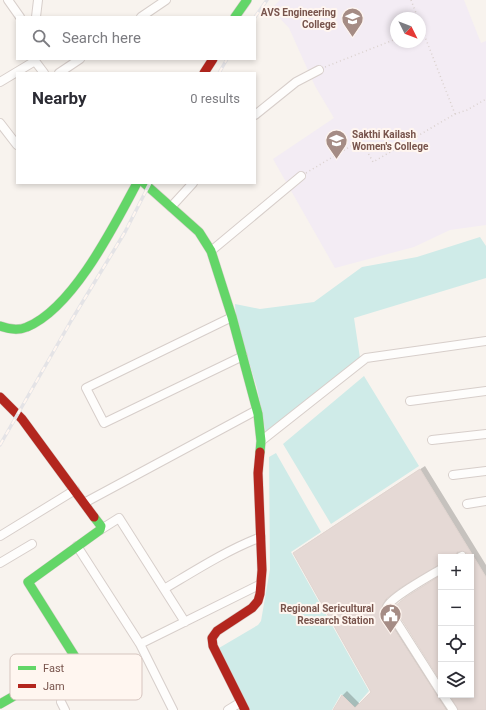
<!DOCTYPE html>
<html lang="en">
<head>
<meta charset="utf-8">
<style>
  body { margin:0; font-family:Roboto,sans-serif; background:#f2f2f3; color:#2b2b33 }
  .controls { position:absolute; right:12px; bottom:12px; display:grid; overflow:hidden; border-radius:0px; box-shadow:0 2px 6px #0003 }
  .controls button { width:36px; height:36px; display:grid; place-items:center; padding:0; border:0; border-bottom:1px solid #e1e1e2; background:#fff; color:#2b2b33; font:20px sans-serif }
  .compass { position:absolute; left:390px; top:12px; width:36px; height:36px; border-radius:50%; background:#fff; box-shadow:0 2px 6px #0003; rotate:132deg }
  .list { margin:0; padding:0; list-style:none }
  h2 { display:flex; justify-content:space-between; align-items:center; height:52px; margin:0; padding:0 16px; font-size:17px }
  h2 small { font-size:13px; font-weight:400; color:#7c7c81 }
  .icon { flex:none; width:22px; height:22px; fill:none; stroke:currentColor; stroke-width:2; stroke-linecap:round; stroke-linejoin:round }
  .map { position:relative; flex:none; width:486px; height:710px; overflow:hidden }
  .search { position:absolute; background:#fff; box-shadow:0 2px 6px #0003; left:16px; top:16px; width:240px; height:44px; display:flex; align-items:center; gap:10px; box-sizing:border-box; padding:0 14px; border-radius:0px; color:#7c7c81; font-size:15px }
  .panel { position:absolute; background:#fff; box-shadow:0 2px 6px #0003; left:16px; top:72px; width:240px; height:112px; border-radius:0px }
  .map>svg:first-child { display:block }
  .education { fill:#f3ecf4; fill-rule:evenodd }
  .water { fill:#cfebe8 }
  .shadow { fill:#0003 }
  .building { fill:#e5d9d5; stroke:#e1d5d0 }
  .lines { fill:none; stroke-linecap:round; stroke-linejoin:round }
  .street-casing { stroke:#d7ceca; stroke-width:10 }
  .fast-casing { stroke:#d8ceca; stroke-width:10 }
  .jam-casing { stroke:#d8ceca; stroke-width:10 }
  .path { stroke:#dad1ce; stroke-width:1.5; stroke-dasharray:1 3; stroke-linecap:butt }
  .street { stroke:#fefdfc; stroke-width:8 }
  .fast { stroke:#63d668; stroke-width:9 }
  .jam { stroke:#b3261e; stroke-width:9 }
  .rail-casing { stroke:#e4e3e6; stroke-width:3.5 }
  .rail { stroke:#fff6f0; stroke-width:2; stroke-dasharray:6; stroke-linecap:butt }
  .labels { text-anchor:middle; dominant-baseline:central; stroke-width:4; stroke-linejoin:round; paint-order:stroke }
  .poi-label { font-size:10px; font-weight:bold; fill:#78544c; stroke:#fff6f0; text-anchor:end }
  .key { fill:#fff6f0; stroke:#d6c5bf; stroke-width:1 }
  .key-label { font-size:11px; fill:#78544c }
</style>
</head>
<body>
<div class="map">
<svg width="486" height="710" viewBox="0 0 486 710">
  <rect width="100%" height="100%" fill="#f8f3ee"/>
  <path class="education" d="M280,0H464L481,43L486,41V225L450,230L414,247L335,268L273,159L334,118L315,86L289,28L271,9ZM396,18H420V42H396Z"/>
  <path class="water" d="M480,237L486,246V278L354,318L360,358L266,434L257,388L236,320L235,304L260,309L314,302L362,267L417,257Z
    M364,376L419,466L331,524L283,444Z
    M276,453L321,532L291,552L369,691L355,707L341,694L332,710H248L219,648L258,625L261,621L270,569L269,457Z"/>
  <path class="shadow" d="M425,466L486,565V710H459L451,695H471V557H468L466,551H458L461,557H441V563L392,592L387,598V605L455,710H334L343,695L347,691L360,704L372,692L295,553L299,549Z
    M441,575V679L399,603L412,593Z"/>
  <path class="building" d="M420,469L486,577V710H458L450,695H471V557H467V553L462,551L457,552L455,557H441V564L400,588L386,599L382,606V610L446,710H333L342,695L355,708L371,692L293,553Z
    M441,575V682L394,607L406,597Z"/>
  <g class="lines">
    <defs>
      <path id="street" d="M8,0L20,17
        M36,17L38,0
        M141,17L166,0
        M35,59V61L44,73
        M59,73L80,59
        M0,82L35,61
        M255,115L296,82L319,70
        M0,123L17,145
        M171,207L193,183
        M211,251L301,176
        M232,317L86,388L104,423L243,356
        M410,401L486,391
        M432,440L486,434
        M261,441L366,358L486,341
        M453,475L486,471
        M84,503L257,410
        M467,504L486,501
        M100,530L119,518L185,622
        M0,536L75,490
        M77,546L140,644L173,710
        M460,557L462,556
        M0,563L32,544
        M441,569C430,576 391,597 387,607L441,692
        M164,589C196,570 227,550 261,537
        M140,644L261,584
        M443,695L453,710
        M61,702L65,710
        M228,710L241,702"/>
      <path id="fast" d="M235,17L247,0
        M144,183L199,232L211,251L232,317L258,414L261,441L260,452
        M0,326C8,329 18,331 27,327C73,308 114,226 137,183
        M0,704L77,660L28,582L100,530L101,526L94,517"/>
      <path id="jam" d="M204,73L213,59
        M0,397L22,419L94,517
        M245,710L213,646L212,638L217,631L252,608L258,601L260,594L262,570L258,473L260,452"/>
    </defs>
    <use href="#street" class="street-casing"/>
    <use href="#fast" class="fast-casing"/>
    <use href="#jam" class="jam-casing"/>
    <path class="path" d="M411,0L418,18
      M325,67L396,39
      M455,114L467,110L486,99
      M306,173L361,140L373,162L455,114L420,24"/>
    <use href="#street" class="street"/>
    <use href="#fast" class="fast"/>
    <use href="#jam" class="jam"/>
    <defs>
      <path id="rail" d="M255,17L267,0
        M219,73L227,59
        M0,445L71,321L125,232L150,183"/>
    </defs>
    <use href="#rail" class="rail-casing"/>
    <use href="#rail" class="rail"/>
  </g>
  <defs>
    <symbol id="university-pin" viewBox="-11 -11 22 30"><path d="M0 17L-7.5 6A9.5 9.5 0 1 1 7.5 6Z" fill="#a58c85" stroke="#fff6f0"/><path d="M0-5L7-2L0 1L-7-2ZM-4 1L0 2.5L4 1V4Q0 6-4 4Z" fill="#fff"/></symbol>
    <symbol id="civic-pin" viewBox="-11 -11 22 30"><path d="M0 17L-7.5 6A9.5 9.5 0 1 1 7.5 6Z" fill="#a58c85" stroke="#fff6f0"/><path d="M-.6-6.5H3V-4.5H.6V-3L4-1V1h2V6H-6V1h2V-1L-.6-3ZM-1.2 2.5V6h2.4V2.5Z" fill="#fff"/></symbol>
  </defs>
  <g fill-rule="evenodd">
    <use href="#university-pin" x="340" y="6" width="25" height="34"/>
    <use href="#university-pin" x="324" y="128" width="25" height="34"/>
    <use href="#civic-pin" x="378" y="602" width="25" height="34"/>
  </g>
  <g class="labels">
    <g class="poi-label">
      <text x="336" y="12">AVS Engineering<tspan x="336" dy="12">College</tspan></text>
      <text x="352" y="134" text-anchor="start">Sakthi Kailash<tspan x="352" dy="12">Women's College</tspan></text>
      <text x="374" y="608">Regional Sericultural<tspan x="374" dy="12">Research Station</tspan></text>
    </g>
  </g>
  <rect x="10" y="654" width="132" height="46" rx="6" class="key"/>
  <rect x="18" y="666" width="18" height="4" fill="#63d668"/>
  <rect x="18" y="684" width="18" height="4" fill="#b3261e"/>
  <g class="key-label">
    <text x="43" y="672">Fast</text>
    <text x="43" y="690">Jam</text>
  </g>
</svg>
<div class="controls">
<button>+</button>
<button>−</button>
<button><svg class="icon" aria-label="locate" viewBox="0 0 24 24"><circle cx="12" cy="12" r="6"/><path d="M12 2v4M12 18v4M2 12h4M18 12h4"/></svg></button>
<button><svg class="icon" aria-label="layers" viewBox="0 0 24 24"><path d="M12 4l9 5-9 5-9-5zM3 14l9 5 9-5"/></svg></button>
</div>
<svg class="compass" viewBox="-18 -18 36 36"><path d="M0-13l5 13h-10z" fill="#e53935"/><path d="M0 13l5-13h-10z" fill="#7c7c81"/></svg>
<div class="search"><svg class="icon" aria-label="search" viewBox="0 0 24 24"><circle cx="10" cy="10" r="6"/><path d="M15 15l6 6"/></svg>Search here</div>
<section class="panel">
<h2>Nearby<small>0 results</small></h2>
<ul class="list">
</ul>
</section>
</div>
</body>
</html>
